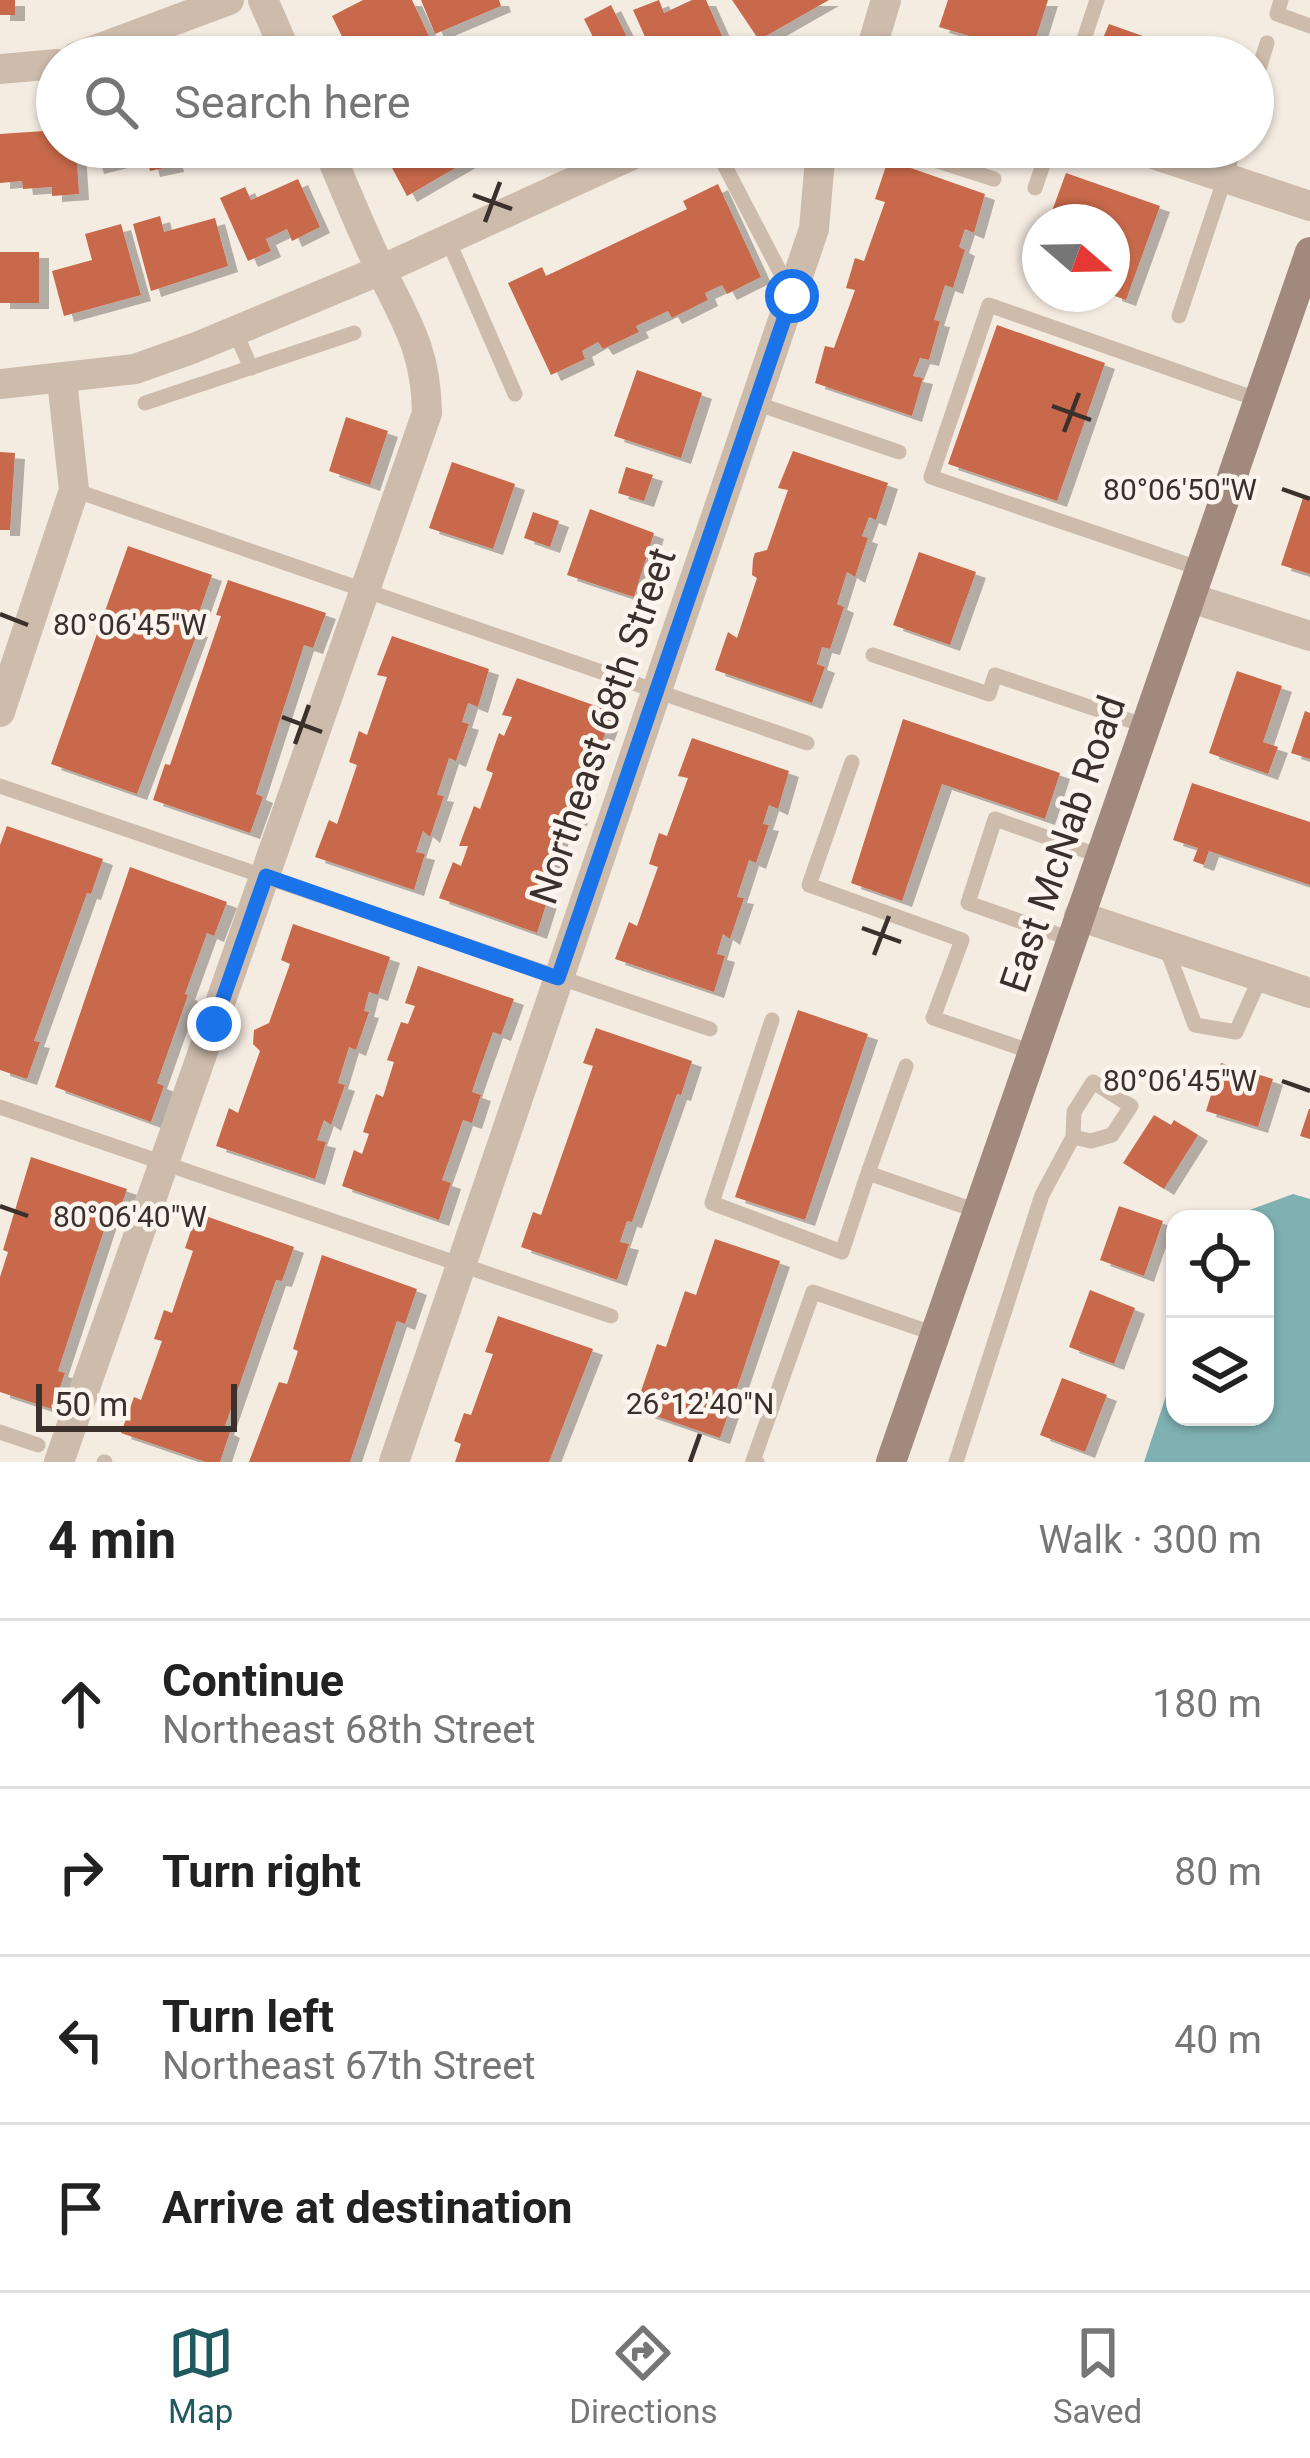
<!DOCTYPE html>
<html lang="en">
<head>
<meta charset="utf-8">
<style>
  body { margin:0; font-family:Roboto,sans-serif; background:#f2f2f2; color:#222 }
  .controls { position:absolute; right:36px; bottom:36px; display:grid; overflow:hidden; border-radius:24px; box-shadow:0 3px 9px #0004 }
  .controls button { width:108px; height:108px; display:grid; place-items:center; padding:0; border:0; border-bottom:3px solid #e0e0e0; background:#fff; color:#222; font:60px sans-serif }
  .compass { position:absolute; left:1022px; top:204px; width:108px; height:108px; border-radius:50%; background:#fff; box-shadow:0 3px 9px #0004; rotate:110deg }
  .scale { position:absolute; left:36px; bottom:30px; width:201px; box-sizing:border-box; padding-left:12px; border:6px solid #3b302b; border-top:0; font-size:33px; line-height:42px; white-space:nowrap; color:#3b302b; -webkit-text-stroke:9px #fbf5ee; paint-order:stroke }
  .stop { position:absolute; width:36px; height:36px; margin:-27px; border:9px solid #1a73e8; border-radius:50%; background:#fff }
  .stop.end { background:#1a73e8; border-color:#fff; box-shadow:0 3px 12px #0008 }
  .list { margin:0; padding:0; list-style:none }
  h2 { display:flex; justify-content:space-between; align-items:center; height:156px; margin:0; padding:0 48px; font-size:51px }
  h2 small { font-size:39px; font-weight:400; color:#767676 }
  .list li { display:grid; grid-template-columns:78px 1fr auto; gap:36px; align-items:center; box-sizing:border-box; height:168px; padding:0 48px; border-top:3px solid #e0e0e0 }
  .list b { display:block; font-size:45px; white-space:nowrap }
  .list p { margin:0; font-size:39px; white-space:nowrap; color:#767676 }
  .list em { font-size:39px; font-style:normal; color:#767676 }
  .icon { flex:none; width:66px; height:66px; fill:none; stroke:currentColor; stroke-width:2; stroke-linecap:round; stroke-linejoin:round }
  .map { position:relative; flex:none; width:1310px; height:1462px; overflow:hidden }
  .search { position:absolute; background:#fff; box-shadow:0 3px 9px #0004; left:36px; right:36px; top:36px; height:132px; display:flex; align-items:center; gap:30px; box-sizing:border-box; padding:0 42px; border-radius:66px; color:#767676; font-size:45px }
  .sheet { height:828px; background:#fff }
  nav { display:flex; justify-content:space-around; align-items:center; box-sizing:border-box; height:168px; border-top:3px solid #e0e0e0; background:#fff; font-size:33px; color:#767676 }
  nav a { display:grid; justify-items:center; gap:6px }
  nav .on { color:#1f5a5e }
  .map>svg:first-child { display:block }
  .water { fill:#7fb0b2 }
  .building { fill:#c8694b; filter:url(#shadow) }
  .lines { fill:none; stroke-linecap:round; stroke-linejoin:round }
  .lane { stroke:#cdbbac; stroke-width:15 }
  .street { stroke:#cdbbac; stroke-width:30 }
  .secondary { stroke:#a18a7d; stroke-width:30 }
  .route { stroke:#1a73e8; stroke-width:15 }
  .ticks { fill:none; stroke:#3b302b; stroke-width:4.5 }
  .labels { text-anchor:middle; dominant-baseline:central; stroke-width:9; stroke-linejoin:round; paint-order:stroke }
  .street-label { font-size:39px; fill:#3b302b; stroke:#fbf5ee }
  .ticks-label { font-size:30px; text-anchor:middle; fill:#3b302b; stroke:#fbf5ee; stroke-width:9; stroke-linejoin:round; paint-order:stroke }
</style>
</head>
<body>
<div class="map">
<svg width="1310" height="1462" viewBox="0 0 1310 1462">
  <defs>
    <filter id="shadow"><feDropShadow dx="10" dy="6" stdDeviation="0" flood-color="#0004"/></filter>
  </defs>
  <rect width="100%" height="100%" fill="#f4ebe1"/>
  <path class="water" d="M1293,1194L1310,1199V1462H1144L1175,1369V1417H1265V1219H1225Z"/>
  <path class="building" d="M0,0H15V15H0Z
    M363,0H412L436,51L424,57H408L399,39L363,57H352L332,16Z
    M421,0H499L501,6L435,34Z
    M659,0L664,13L692,0H706L723,38L680,57H654L633,10Z
    M732,0H829L759,40Z
    M948,0H1048L1031,54L939,27Z
    M611,5L637,57H558L594,39L584,19Z
    M1109,24L1199,56V57H1095Z
    M57,124V147H76L79,194L52,196V187L23,189L22,181L0,183V134L44,131V125Z
    M88,147H169L174,166L150,171L146,155L94,168Z
    M190,147H220L196,159Z
    M386,147H471L476,156L407,196L382,149Z
    M888,160L985,194L974,233L965,229L959,247L965,250L953,288L945,285L934,320L940,321L929,360L920,358L913,376L923,378L912,416L815,383L825,346L834,348L855,290L846,288L855,258L864,261L885,202L875,199Z
    M1066,173L1160,206L1126,300L1112,295V222H1048Z
    M298,179L320,227L292,241L287,229L266,239L271,251L248,261L220,198L245,187L251,200Z
    M718,184L761,277L727,294L722,285L705,293L708,300L672,318L668,311L636,326L639,332L603,349L598,342L582,351L585,359L551,375L508,283L542,267L546,276L687,209L683,201Z
    M160,216L164,232L215,218L228,266L151,291L133,224Z
    M121,224L141,295L64,316L52,271L92,260L85,234Z
    M0,252H39V303H0Z
    M997,325L1105,363L1057,501L948,464Z
    M637,370L702,393L681,458L614,436Z
    M346,417L388,431L370,485L329,471Z
    M793,451L888,483L876,520L869,517L862,536L868,538L855,577L847,572L837,604L844,607L830,649L822,647L817,664L825,667L812,703L715,670L728,632L737,638L757,578L752,575L753,559L755,553L767,550L788,490L778,488Z
    M0,452L15,453L10,530H0Z
    M452,462L515,484L493,549L429,528Z
    M626,467L653,475L644,501L618,493Z
    M1303,498L1310,501V574L1281,565Z
    M590,509L654,533L634,597L567,575Z
    M533,512L559,521L550,547L524,538Z
    M128,546L212,575L193,630L198,631L137,794L51,764Z
    M919,552L976,572L950,645L893,625Z
    M228,580L326,613L313,648L304,645L256,794L263,797L250,833L153,800L165,764L170,765L221,616L216,615Z
    M392,636L489,669L478,707L468,703L462,722L469,724L456,761L449,758L437,795L444,796L430,837L423,831L416,852L425,854L414,890L315,857L329,820L337,824L357,765L349,762L359,731L367,735L387,677L377,675Z
    M1237,671L1282,686L1263,742L1278,747L1268,774L1209,753Z
    M517,678L613,712L600,747L591,744L570,804L578,818L570,830L561,831L540,893L549,895L537,933L439,898L453,862L461,866L468,846H459L474,806L480,809L493,773L486,770L499,733L504,736L512,717L502,715Z
    M1305,711L1310,713V759L1291,753Z
    M903,719L1060,773L1045,819L942,784L902,901L851,883Z
    M692,738L789,771L778,809L769,805L763,824L769,825L756,863L749,860L737,897L744,898L730,939L723,934L717,954L725,956L714,992L615,959L629,922L637,926L658,867L649,864L659,833L667,836L688,778L678,776Z
    M1192,783L1310,822V885L1209,851L1204,865L1193,861L1198,848L1173,840Z
    M7,826L103,859L91,894L87,893L34,1041L40,1042L27,1079L0,1070V845Z
    M130,867L227,902L214,936L207,933L185,994L188,995L157,1083L164,1086L151,1122L55,1087Z
    M293,924L390,957L378,995L369,992L364,1011L369,1012L356,1050L349,1047L338,1083L345,1085L331,1125L324,1120L317,1140L326,1142L315,1179L216,1146L229,1108L238,1113L260,1051L253,1044L254,1030L269,1023L290,964L281,960Z
    M418,966L514,999L501,1035L493,1032L479,1071L472,1092L481,1095L472,1123L463,1120L442,1180L451,1183L439,1220L342,1186L354,1150L362,1154L369,1134L363,1132L376,1094L383,1097L394,1062L387,1060L401,1022L408,1024L415,1006L405,1003Z
    M798,1010L868,1034L805,1220L735,1197Z
    M596,1028L692,1061L681,1095L677,1094L632,1222L627,1221L620,1242L629,1244L617,1280L521,1247L533,1212L541,1215L593,1066L583,1063Z
    M1221,1063L1273,1079L1258,1127L1206,1111Z
    M1309,1109H1310V1139L1300,1136Z
    M1154,1115L1171,1125L1174,1120L1198,1135L1164,1189L1123,1163Z
    M31,1157L127,1189L115,1224L107,1221L58,1371L65,1373L52,1409L0,1392V1277L8,1252L3,1250Z
    M1119,1206L1163,1221L1144,1276L1100,1260Z
    M197,1213L294,1247L282,1281L276,1280L224,1429L230,1432L220,1462H206L121,1433L134,1397L141,1400L162,1341L154,1339L164,1310L172,1313L193,1251L185,1248Z
    M715,1239L780,1261L720,1438L635,1409L657,1344L666,1347L685,1291L696,1295Z
    M322,1255L417,1289L405,1324L397,1321L350,1462H249L279,1382L287,1384L298,1351L293,1349Z
    M1090,1290L1135,1308L1114,1364L1069,1347Z
    M498,1316L593,1349L549,1462H455L461,1444L454,1441L464,1413L471,1415L493,1354L485,1352Z
    M1062,1378L1107,1395L1085,1452L1040,1435Z"/>
  <g class="lines">
    <path class="lane" d="M1281,0L1277,14L1310,26
      M1078,57L1097,0
      M1253,88L1267,43
      M715,147L791,293
      M821,151L910,152L994,179
      M1035,188L1049,147
      M448,240L515,394
      M1179,316L1235,147
      M235,331L251,368
      M145,403L354,333
      M755,403L899,452
      M74,490L807,743
      M1201,569L931,477L989,305L1259,400
      M873,655L989,694L995,675L1146,726
      M852,762L809,885L962,940L933,1018L1032,1052
      M0,786L710,1029
      M1071,939L968,903L995,819L1100,856
      M1166,947L1195,1025L1236,1032L1261,976
      M772,1020L712,1203L842,1252L868,1173
      M906,1066L868,1173L977,1211
      M0,1107L611,1316
      M0,1432L38,1445
      M104,1462H105
      M757,1462L753,1461L813,1292L935,1334
      M956,1462L1042,1195L1073,1137L1074,1112L1093,1082L1131,1106L1112,1135L1091,1141L1073,1137"/>
    <path class="street" d="M263,0L288,57
      M76,57L229,0
      M869,57L886,0
      M0,69L57,64
      M1132,147L1310,206
      M0,384L135,369L194,348L381,270L649,147
      M1191,598L1310,636
      M0,712L74,490L62,380
      M1079,916L1310,993
      M59,1462L427,413C426,350 407,324 381,270C361,230 345,188 327,147
      M394,1462L814,229L821,147"/>
    <path class="secondary" d="M891,1462L1310,252"/>
  </g>
  <g class="lines">
    <path class="route" d="M214,1024L266,876L558,978L792,296"/>
  </g>
  <path class="ticks" d="M473,195L512,209M485,222L500,182M1052,406L1091,420M1064,432L1079,393M1282,489L1310,499M0,614L28,625M282,717L322,732M295,744L309,705M862,928L901,942M874,955L889,916M1282,1081L1310,1091M0,1206L28,1216M690,1462L700,1434"/>
  <g class="labels">
    <g class="street-label">
      <text transform="translate(603 726) rotate(-71)">Northeast 68th Street</text>
      <text transform="translate(1063 844) rotate(-71)">East McNab Road</text>
    </g>
  </g>
  <g class="ticks-label">
    <text x="1180" y="500">80°06'50"W</text>
    <text x="130" y="635">80°06'45"W</text>
    <text x="1180" y="1091">80°06'45"W</text>
    <text x="130" y="1227">80°06'40"W</text>
    <text x="700" y="1414">26°12'40"N</text>
  </g>
</svg>
<div class="controls">
<button><svg class="icon" aria-label="locate" viewBox="0 0 24 24"><circle cx="12" cy="12" r="6"/><path d="M12 2v4M12 18v4M2 12h4M18 12h4"/></svg></button>
<button><svg class="icon" aria-label="layers" viewBox="0 0 24 24"><path d="M12 4l9 5-9 5-9-5zM3 14l9 5 9-5"/></svg></button>
</div>
<svg class="compass" viewBox="-18 -18 36 36"><path d="M0-13l5 13h-10z" fill="#e53935"/><path d="M0 13l5-13h-10z" fill="#767676"/></svg>
<div class="scale">50 m</div>
<div class="stop" style="left:792px;top:296px"></div>
<div class="stop end" style="left:214px;top:1024px"></div>
<div class="search"><svg class="icon" aria-label="search" viewBox="0 0 24 24"><circle cx="10" cy="10" r="6"/><path d="M15 15l6 6"/></svg>Search here</div>
</div>
<section class="sheet">
<h2>4 min<small>Walk · 300 m</small></h2>
<ul class="list">
<li><svg class="icon" aria-label="ahead" viewBox="0 0 24 24"><path d="M12 20V5M6 11l6-6 6 6"/></svg><div><b>Continue</b><p>Northeast 68th Street</p></div><em>180 m</em></li>
<li><svg class="icon" aria-label="right" viewBox="0 0 24 24"><path d="M7 20v-9h11M14 6l5 5-5 5"/></svg><div><b>Turn right</b></div><em>80 m</em></li>
<li><svg class="icon" aria-label="left" viewBox="0 0 24 24"><path d="M17 20v-9H6M10 6l-5 5 5 5"/></svg><div><b>Turn left</b><p>Northeast 67th Street</p></div><em>40 m</em></li>
<li><svg class="icon" aria-label="arrive" viewBox="0 0 24 24"><path d="M6 21V4h12l-3 4 3 4H6"/></svg><div><b>Arrive at destination</b></div></li>
</ul>
</section>
<nav>
<a class="on"><svg class="icon" aria-label="map" viewBox="0 0 24 24"><path d="M3 6l6-2 6 2 6-2v14l-6 2-6-2-6 2zM9 4v14M15 6v14"/></svg>Map</a>
<a><svg class="icon" aria-label="directions" viewBox="0 0 24 24"><path d="M12 3l9 9-9 9-9-9zM9 14v-3h6M13 9l2 2-2 2"/></svg>Directions</a>
<a><svg class="icon" aria-label="saved" viewBox="0 0 24 24"><path d="M7 4h10v16l-5-4-5 4z"/></svg>Saved</a>
</nav>
</body>
</html>
